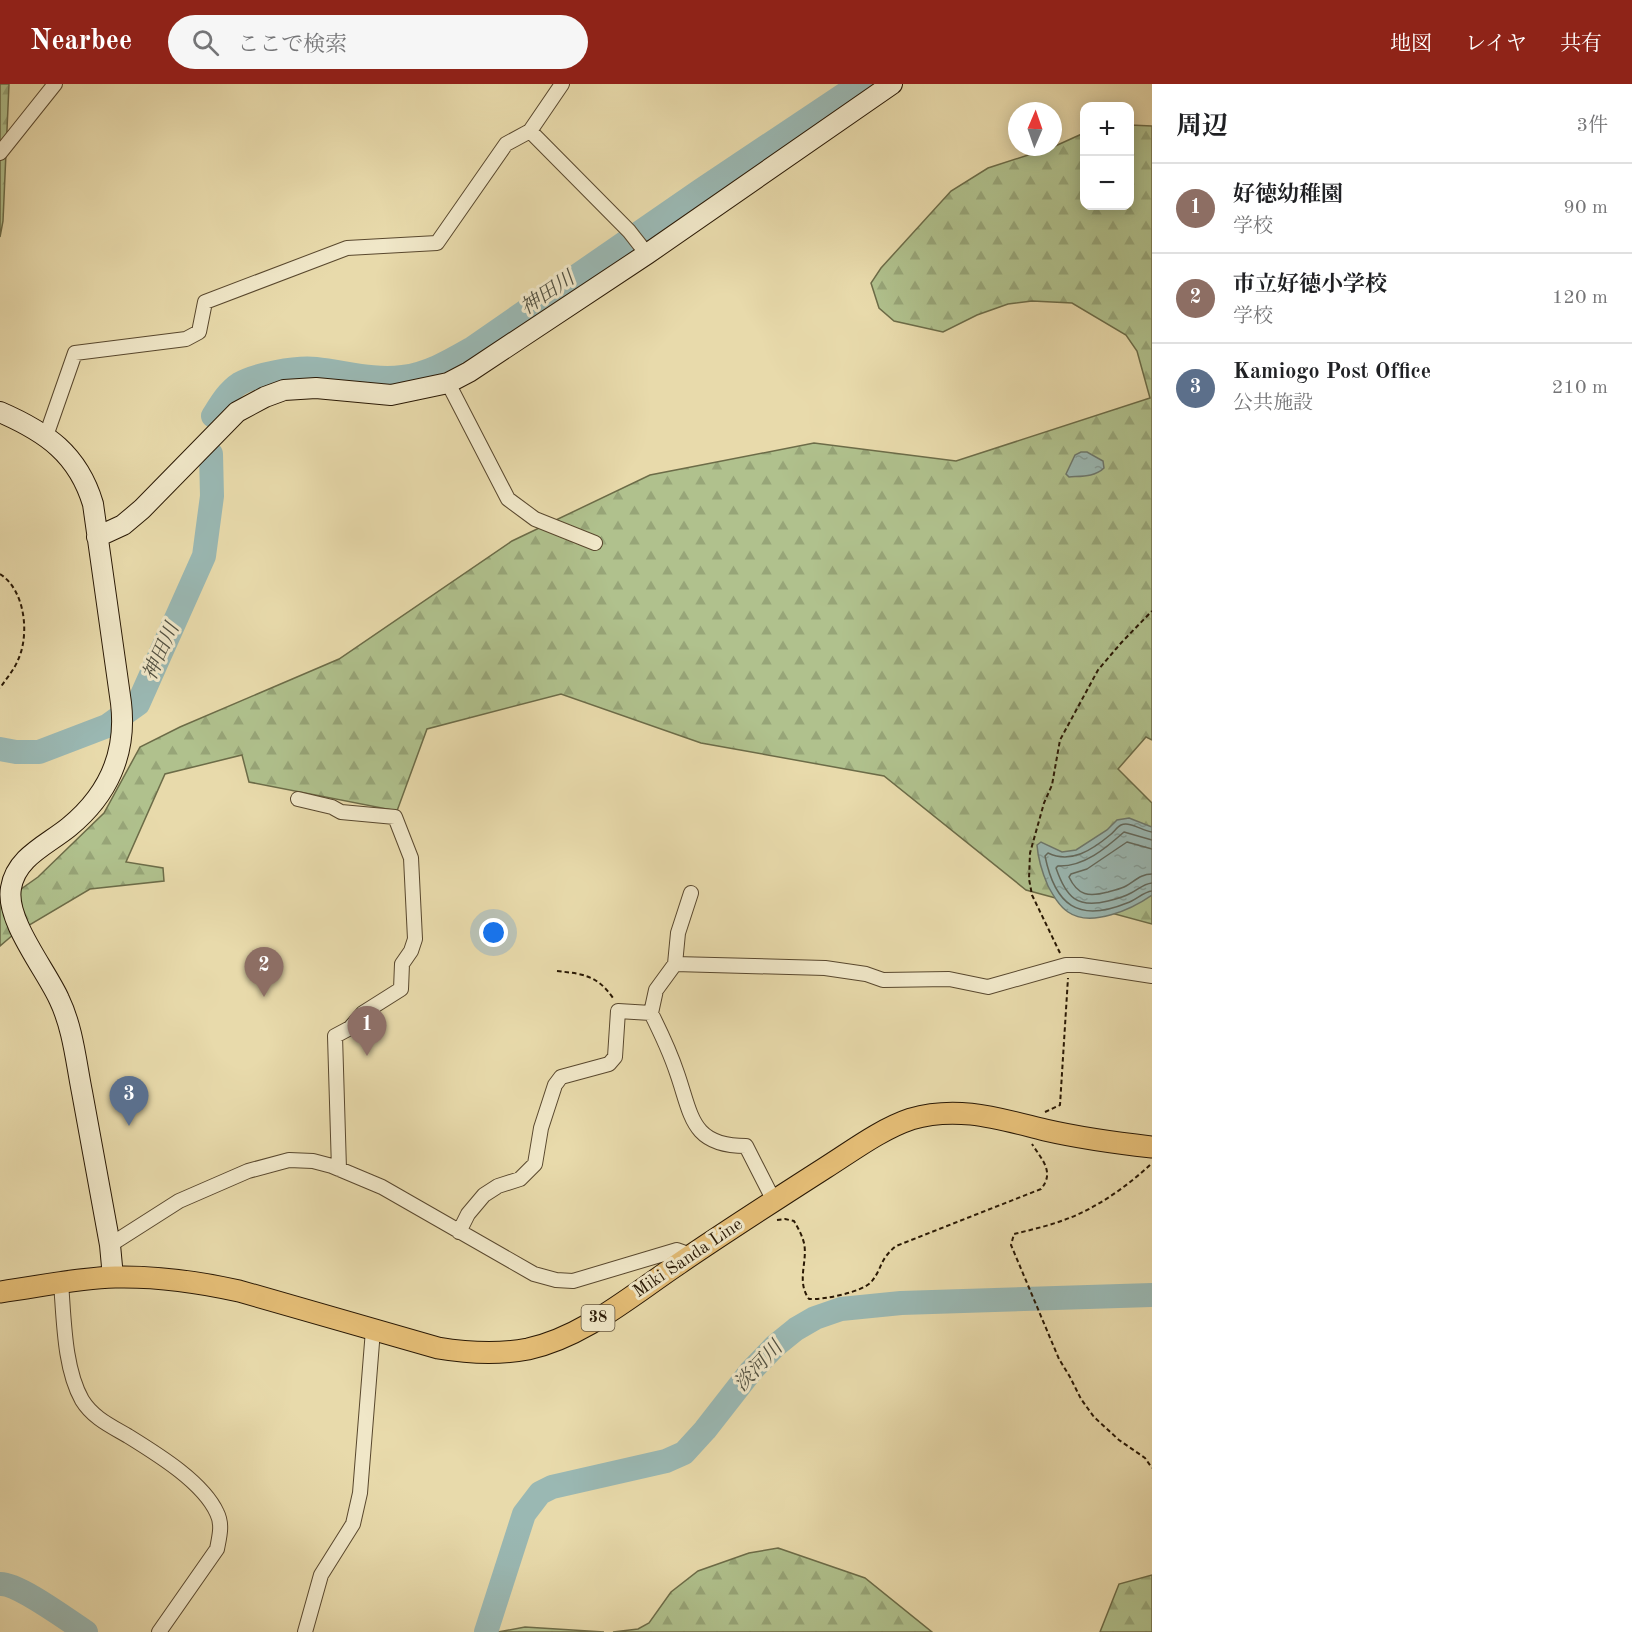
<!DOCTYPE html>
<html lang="ja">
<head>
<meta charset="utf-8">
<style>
  body { margin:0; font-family:"Old Standard TT","Noto Serif JP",serif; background:#f6f6f6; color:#202124 }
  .controls { position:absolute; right:18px; top:18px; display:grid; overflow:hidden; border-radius:12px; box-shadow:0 3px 15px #0003 }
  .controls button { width:54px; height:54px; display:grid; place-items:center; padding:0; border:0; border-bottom:2px solid #e0e0e0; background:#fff; color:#202124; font:30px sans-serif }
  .compass { position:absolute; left:1008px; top:18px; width:54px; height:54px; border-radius:50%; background:#fff; box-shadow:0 3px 15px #0003; rotate:2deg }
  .you { position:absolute; left:494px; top:849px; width:21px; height:21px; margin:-15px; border:4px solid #fff; border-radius:50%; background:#1a73e8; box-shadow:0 0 0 9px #1a73e833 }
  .badge { display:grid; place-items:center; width:39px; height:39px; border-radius:50%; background:#8f2418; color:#fff; font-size:20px; font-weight:700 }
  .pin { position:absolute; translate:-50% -50px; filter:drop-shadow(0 2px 3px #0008) }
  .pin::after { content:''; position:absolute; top:32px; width:21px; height:18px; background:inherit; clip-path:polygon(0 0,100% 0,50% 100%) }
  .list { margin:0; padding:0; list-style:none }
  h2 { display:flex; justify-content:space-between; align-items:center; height:78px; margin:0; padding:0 24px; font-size:26px }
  h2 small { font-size:20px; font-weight:400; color:#757577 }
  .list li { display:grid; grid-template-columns:39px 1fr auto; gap:18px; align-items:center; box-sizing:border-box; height:90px; padding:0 24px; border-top:2px solid #e0e0e0 }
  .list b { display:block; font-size:22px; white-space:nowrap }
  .list p { margin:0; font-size:20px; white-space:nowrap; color:#757577 }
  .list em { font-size:20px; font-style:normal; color:#757577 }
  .icon { flex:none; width:33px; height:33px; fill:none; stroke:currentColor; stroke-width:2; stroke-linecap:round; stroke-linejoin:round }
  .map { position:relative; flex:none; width:1152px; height:1548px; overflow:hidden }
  header { display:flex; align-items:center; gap:36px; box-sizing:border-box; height:84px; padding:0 30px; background:#8f2418; color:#fff }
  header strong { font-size:28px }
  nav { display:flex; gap:33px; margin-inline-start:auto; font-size:21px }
  .search { width:420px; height:54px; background:#f6f6f6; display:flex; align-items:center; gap:15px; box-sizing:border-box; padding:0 21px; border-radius:33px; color:#757577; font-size:22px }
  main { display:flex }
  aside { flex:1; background:#fff }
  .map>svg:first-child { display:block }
  .forest { fill:url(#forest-firs); stroke:#6c6c48; stroke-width:1.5 }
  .water { fill:url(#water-ripples); stroke:#6d786d; stroke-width:1.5 }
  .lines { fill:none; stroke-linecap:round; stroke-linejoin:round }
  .shore { stroke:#62685c; stroke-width:1.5 }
  .river { stroke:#9ab8b3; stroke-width:24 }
  .street-casing { stroke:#59482e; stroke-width:16 }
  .secondary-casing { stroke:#291804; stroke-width:22 }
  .primary-casing { stroke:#291804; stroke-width:23 }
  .path { stroke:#291804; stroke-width:2; stroke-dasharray:4.5 3; stroke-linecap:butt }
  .street { stroke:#f0e7c8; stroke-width:14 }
  .secondary { stroke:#f0e7c8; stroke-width:20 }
  .primary { stroke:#e4bd76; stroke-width:21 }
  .labels { text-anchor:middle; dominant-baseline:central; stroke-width:6; stroke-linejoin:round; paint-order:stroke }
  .shield { fill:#f0e7c8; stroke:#65563f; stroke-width:1.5 }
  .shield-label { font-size:16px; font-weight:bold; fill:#291804 }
  .street-label { font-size:18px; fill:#291804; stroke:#f0e7c8 }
  .water-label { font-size:20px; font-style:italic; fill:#515041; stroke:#f0e7c8 }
</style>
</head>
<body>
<header>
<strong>Nearbee</strong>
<div class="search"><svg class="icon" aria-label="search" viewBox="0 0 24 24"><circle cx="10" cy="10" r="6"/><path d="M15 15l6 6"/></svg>ここで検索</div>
<nav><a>地図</a><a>レイヤ</a><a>共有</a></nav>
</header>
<main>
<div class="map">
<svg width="1152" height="1548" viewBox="0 0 1152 1548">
  <defs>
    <pattern id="forest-firs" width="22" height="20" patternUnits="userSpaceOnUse" patternTransform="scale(1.5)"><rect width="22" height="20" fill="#b0c18d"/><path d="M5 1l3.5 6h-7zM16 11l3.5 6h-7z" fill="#97a578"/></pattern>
    <pattern id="water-ripples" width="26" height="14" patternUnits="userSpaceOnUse" patternTransform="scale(1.5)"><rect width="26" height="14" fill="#9ab8b3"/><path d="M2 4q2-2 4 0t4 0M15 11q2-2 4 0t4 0" fill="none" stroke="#859d98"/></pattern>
  </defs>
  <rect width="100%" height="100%" fill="#e8daab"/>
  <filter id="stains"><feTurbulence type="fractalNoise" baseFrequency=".00333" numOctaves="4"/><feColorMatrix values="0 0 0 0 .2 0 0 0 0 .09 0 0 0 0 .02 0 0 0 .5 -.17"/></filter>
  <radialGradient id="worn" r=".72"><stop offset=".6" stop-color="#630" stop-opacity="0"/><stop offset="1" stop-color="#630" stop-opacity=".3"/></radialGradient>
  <path class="forest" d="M0,0H9L3,137L0,153Z
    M1130,41L1152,42V656L1146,653L1118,685L1152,719V840L1026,806L884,692L701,659L561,610L427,645L397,727L249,698L242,671L165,690L126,778L163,784L164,797L90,805L14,850L0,862V820L38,793L104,729L140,663L180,643L339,575L512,457L650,391L814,359L956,377L1150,314L1137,267L1126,251L1072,219L1032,217L1008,220L977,231L943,248L894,237L879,224L871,199L881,184L951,107L988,84L1053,63L1084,49V122H1130Z
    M778,1464L865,1494L932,1548H613L638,1545L649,1539L671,1508L698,1487L749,1469Z
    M1152,1491V1548H1100L1119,1500Z
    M525,1543L604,1548H498Z"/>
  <path class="water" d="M1081,368H1087L1103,377L1104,384C1095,393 1081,392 1069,393L1066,390L1075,371Z
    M1129,734L1152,743V811C1132,825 1091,844 1068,828C1059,822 1053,811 1048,802C1042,788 1038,775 1037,761L1041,758L1062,768L1076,766L1107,746L1117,736Z"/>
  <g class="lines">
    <path class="shore" d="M1152,748C1143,747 1130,737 1121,741C1117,743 1114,748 1110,751C1092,766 1071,780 1048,769L1045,772C1055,821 1078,839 1127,819C1136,816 1143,808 1152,807
      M1152,756L1124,748C1106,764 1084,783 1058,782L1056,784C1066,813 1077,825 1108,817C1116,815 1124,813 1131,809C1139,805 1143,800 1152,799
      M1152,765L1127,758L1087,785L1071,790L1069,793C1078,812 1089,813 1108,808C1114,806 1121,805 1126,802C1136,796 1141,790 1152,790"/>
    <path class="river" d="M213,332C220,321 228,307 239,300C257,290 295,283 316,285C345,288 373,297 403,293C428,290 450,277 471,265L701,106L860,0
      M0,665L16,668H39L107,642L138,620L204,472L212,412L211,370
      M0,1500C18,1499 69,1537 86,1548
      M486,1548L524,1430L540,1409L552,1403L666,1377L684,1369L705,1346L751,1287L775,1262L796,1245L815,1234L841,1225L901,1219L1152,1211"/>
    <defs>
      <path id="street" d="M530,47L629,147L647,170
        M0,69L55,0
        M448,299L508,415L535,435L595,459
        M46,352L75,269L186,255L199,248L205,218L347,164L437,159L506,60L530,47L562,0
        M298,715L332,723L341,728L395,733L411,774L415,855L411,867L402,880L401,905L363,929L350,944L335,952L339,1085
        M675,880L825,884L866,890L883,896L949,895L988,903L1066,881H1081L1152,892
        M651,929C661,949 670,968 677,989C692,1032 691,1062 746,1062L774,1117
        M459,1148L468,1130L484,1111L498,1102L520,1095L535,1080L541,1044L555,1001L561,993L609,980L615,973L618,927L651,929L656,906L675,880L678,849L691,809
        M110,1161L179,1117L248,1087L289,1076L313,1077L332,1082L382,1103L534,1190L556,1196L573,1197L677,1166L691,1171
        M61,1199C64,1235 64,1284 82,1316C93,1334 111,1342 128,1352C157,1370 203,1398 217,1429C223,1441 219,1454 217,1465L159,1548
        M305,1548L321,1491L353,1440L360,1409L373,1246"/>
      <path id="secondary" d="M0,328C46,348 78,370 93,420L121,619C127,669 108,711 69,743C47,761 16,773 11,804C5,836 46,886 59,915C73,944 76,978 82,1008C91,1059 101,1110 110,1161L113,1193
        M97,453L123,441L142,425L237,328L265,313L284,306L316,304L391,311L448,299L469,288L647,170L892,0"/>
      <path id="primary" d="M0,1208C38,1203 77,1194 115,1193C157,1192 199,1198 239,1207L438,1264C468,1269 497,1271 528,1265C583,1253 631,1212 677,1181C725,1148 775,1116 825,1084C852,1067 881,1045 911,1035C958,1021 1000,1035 1045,1046C1080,1054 1116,1059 1152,1063"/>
    </defs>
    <use href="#street" class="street-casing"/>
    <use href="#secondary" class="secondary-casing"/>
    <use href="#primary" class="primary-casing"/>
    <path class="path" d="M0,490C25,506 30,550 18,576C14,586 6,595 0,604
      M1060,869L1032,811L1029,795L1030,769L1044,719L1052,701L1060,656L1098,586L1121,559L1152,527
      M557,887C583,890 597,891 613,914
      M1045,1028L1060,1021L1068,894
      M1150,1081C1125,1104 1095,1125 1064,1136C1048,1142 1030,1146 1014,1150L1011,1161L1059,1275L1070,1293L1081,1315L1094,1333L1119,1356L1145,1374L1152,1384
      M777,1136L785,1135L794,1137C798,1144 802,1151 804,1159C808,1178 796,1197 809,1215C823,1216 864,1208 872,1197C883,1183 879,1176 896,1162L1041,1105C1055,1088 1042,1076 1032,1060"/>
    <use href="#street" class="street"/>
    <use href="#secondary" class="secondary"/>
    <use href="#primary" class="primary"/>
  </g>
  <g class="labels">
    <rect class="shield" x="581.5" y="1221" width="33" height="26" rx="4.5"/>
    <g class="shield-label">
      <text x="598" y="1234">38</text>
    </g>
    <g class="street-label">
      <text transform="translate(688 1174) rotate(-34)">Miki Sanda Line</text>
    </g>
    <g class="water-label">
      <text transform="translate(548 210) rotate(-34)">神田川</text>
      <text transform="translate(162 568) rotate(-66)">神田川</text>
      <text transform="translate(759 1283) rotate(-47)">淡河川</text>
    </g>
  </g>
  <rect width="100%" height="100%" filter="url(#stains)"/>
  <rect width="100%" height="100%" fill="url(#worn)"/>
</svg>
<div class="controls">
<button>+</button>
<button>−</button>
</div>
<svg class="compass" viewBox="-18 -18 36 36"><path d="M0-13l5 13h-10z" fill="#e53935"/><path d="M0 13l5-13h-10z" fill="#757577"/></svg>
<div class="you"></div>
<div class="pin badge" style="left:367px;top:972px;background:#8d6e63">1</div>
<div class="pin badge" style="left:264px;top:913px;background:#8d6e63">2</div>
<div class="pin badge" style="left:129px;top:1042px;background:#5c6f8a">3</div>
</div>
<aside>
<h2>周辺<small>3件</small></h2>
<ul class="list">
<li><span class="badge" style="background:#8d6e63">1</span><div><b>好徳幼稚園</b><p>学校</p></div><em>90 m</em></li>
<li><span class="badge" style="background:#8d6e63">2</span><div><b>市立好徳小学校</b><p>学校</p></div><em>120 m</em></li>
<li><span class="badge" style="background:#5c6f8a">3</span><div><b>Kamiogo Post Office</b><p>公共施設</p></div><em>210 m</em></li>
</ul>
</aside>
</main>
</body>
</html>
